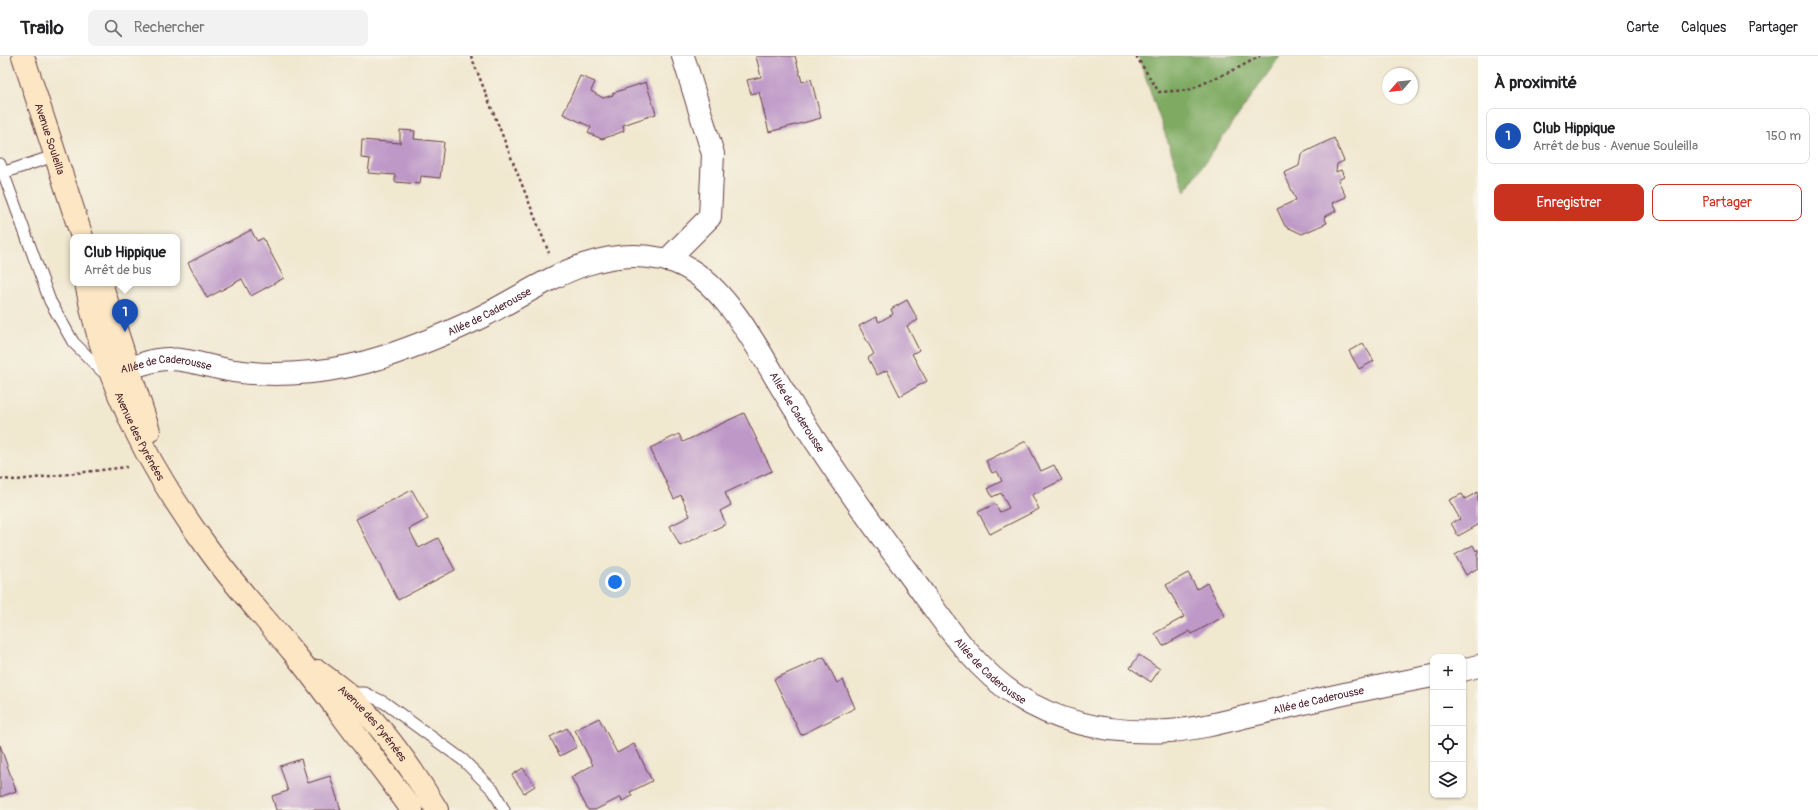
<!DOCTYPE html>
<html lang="fr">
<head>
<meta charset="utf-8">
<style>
  body { margin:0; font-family:Pangolin,sans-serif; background:#f2f2f2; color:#202124 }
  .controls { position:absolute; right:12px; bottom:12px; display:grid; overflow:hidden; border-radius:8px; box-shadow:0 1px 3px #0004 }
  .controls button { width:36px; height:36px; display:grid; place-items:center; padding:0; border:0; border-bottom:1px solid #e0e0e0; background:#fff; color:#202124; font:20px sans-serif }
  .compass { position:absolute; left:1382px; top:12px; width:36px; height:36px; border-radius:50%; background:#fff; box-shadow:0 1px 3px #0004; rotate:242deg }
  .you { position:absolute; left:615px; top:526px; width:14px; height:14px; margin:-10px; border:3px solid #fff; border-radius:50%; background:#1a73e8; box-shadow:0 0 0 6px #1a73e833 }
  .badge { display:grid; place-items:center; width:26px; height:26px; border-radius:50%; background:#c8321e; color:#fff; font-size:13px; font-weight:700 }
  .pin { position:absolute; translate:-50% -33px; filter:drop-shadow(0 1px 2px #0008) }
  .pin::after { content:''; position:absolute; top:21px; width:14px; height:12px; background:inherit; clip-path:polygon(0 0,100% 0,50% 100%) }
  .popup { position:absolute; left:70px; top:178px; width:110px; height:52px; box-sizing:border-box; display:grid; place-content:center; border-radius:8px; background:#fff; filter:drop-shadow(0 1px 3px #0005); font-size:13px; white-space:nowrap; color:#757577 }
  .popup b { font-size:15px; color:#202124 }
  .popup::after { content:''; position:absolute; left:50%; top:100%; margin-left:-8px; border:8px solid transparent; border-top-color:#fff }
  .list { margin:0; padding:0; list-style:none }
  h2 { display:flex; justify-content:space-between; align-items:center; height:52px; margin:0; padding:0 16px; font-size:17px }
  h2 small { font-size:13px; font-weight:400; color:#757577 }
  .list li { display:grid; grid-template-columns:26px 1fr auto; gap:12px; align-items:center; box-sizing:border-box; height:56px; margin:0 8px 8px; padding:0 8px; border:1px solid #e0e0e0; border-radius:8px }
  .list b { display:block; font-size:15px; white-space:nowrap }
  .list p { margin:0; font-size:13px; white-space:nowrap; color:#757577 }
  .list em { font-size:13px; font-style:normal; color:#757577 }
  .actions { display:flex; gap:8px; padding:12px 16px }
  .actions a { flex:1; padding:9px 0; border:1px solid #c8321e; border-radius:8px; text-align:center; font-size:14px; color:#c8321e }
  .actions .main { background:#c8321e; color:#fff }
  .icon { flex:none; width:22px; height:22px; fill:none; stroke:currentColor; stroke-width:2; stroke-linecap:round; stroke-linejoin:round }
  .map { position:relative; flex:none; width:1478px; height:754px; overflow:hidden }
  header { display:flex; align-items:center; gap:24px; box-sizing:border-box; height:56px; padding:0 20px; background:#fff; border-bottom:1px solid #e0e0e0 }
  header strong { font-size:19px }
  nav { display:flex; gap:22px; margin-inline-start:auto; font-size:14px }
  .search { width:280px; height:36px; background:#f2f2f2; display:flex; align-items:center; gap:10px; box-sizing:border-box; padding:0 14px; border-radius:8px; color:#757577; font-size:15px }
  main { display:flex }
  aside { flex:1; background:#fff }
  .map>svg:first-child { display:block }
  .forest { fill:#7eaa62; stroke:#646446 }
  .building { fill:#be98c7 }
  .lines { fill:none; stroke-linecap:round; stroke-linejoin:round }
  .lane-casing { stroke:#633d44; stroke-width:13 }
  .street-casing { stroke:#633d44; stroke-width:24 }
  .secondary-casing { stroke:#633d44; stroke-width:24 }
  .path { stroke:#633d44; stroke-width:2.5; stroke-dasharray:3 3; stroke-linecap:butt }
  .lane { stroke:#fff; stroke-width:11 }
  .street { stroke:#fff; stroke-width:22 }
  .secondary { stroke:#fce6c4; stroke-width:22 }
  .labels { text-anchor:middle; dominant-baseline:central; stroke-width:3; stroke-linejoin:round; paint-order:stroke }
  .street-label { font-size:11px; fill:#4a1f2b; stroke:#f7f3e8 }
</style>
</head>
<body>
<header>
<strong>Trailo</strong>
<div class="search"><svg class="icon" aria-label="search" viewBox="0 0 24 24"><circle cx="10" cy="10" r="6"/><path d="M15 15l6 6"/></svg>Rechercher</div>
<nav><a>Carte</a><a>Calques</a><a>Partager</a></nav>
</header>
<main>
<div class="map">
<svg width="1478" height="754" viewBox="0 0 1478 754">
  <rect width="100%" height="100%" fill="#f7f3e8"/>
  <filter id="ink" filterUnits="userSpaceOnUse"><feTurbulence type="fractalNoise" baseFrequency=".025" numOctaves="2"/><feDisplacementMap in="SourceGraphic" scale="8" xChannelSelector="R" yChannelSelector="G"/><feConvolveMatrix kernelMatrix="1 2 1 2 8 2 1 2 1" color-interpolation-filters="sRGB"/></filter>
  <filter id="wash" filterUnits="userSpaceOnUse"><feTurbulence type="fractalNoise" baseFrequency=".012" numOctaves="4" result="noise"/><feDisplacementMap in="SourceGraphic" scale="16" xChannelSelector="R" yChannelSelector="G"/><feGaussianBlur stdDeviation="0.9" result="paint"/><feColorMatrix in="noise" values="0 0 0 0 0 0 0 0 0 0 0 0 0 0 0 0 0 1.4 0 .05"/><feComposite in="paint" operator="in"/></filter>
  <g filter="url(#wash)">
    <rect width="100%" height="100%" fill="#f1e8d0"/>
    <path class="forest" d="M1138,0H1280L1185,135Z"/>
    <g id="blocks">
      <path class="building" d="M756,0H795L802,26L811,23L821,62L769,76L759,36L751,38L747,24L761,21Z
        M580,20L595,26L591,35L603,42L613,39V37L646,26L656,58L623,69L624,75L602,83L588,77L591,71L563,58Z
        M400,74L415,75L414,83L444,86L440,122L421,120L420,128L395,126V119L368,117L370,103L361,102L362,84L400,87Z
        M1334,82L1344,105L1337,108L1336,116L1341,114L1344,121L1338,124L1346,141L1332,147L1336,155L1324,161L1327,167L1302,178L1285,170L1277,153L1296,144L1284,117L1299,110L1301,98Z
        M251,174L257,185L263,182L284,222L251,240L242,223L207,242L188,207Z
        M907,244L918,264L907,270L919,294L912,298L927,325L900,340L887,314L877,319L868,302L874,298L859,270L876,261L879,266L893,258L891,253Z
        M1363,287L1374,305L1359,313L1349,295Z
        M744,357L772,415L725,437L731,449L720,455L726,468L680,490L670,470L690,460L681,439L674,443L650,392L679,378L683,386Z
        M1026,385L1041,415L1054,409L1062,424L1032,439L1039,453L990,478L978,456L995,448L1000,456L1009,452L1001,437L992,441L988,432L1002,425L997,415L992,417L986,405Z
        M412,434L428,463L409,473L419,492L438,482L455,514L398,544L356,463Z
        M1478,436V469L1458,480L1451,467L1460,463L1449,444L1462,438L1465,443Z
        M1473,489L1476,495L1478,493V512L1466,519L1455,499Z
        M1188,517L1197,533L1207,527L1225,560L1192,578L1190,575L1163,590L1155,577L1184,561L1166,529Z
        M1139,599L1160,613L1151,626L1130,612Z
        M824,601L837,627L843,624L855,652L801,679L774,623Z
        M599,662L617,697L634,688L652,725L630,736L632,740L622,745L621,741L595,754H588L571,721L593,709L575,674Z
        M567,672L577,691L560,700L550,681Z
        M0,689L16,735L0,741Z
        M301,703L308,727L330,720L341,754H276L272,740L288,735L280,710Z
        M523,712L535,730L524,737L512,719Z"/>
    </g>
  </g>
  <g filter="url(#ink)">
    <use href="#blocks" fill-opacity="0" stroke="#633d44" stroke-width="1"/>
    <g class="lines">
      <defs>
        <path id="lane" d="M0,108L50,245L73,286L102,315L108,314
          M2,117L54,100
          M349,643L356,637H365L385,647L463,704L494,735L504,754"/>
        <g id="street">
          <path d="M667,204L710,161L713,98L683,0"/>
          <path id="s1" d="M110,314C117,313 126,313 133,311C146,307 157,302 171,303C193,304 213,312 234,315C281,322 337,316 383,301C414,291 456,274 485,259C541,230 595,188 662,203C667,204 672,205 677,207C725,226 760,297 786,339C827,405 871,467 917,529C946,569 975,613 1017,640C1062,669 1116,678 1169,675C1203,673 1237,662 1270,655C1324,642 1379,630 1433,620"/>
          <path d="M1463,614L1478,610"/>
        </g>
        <g id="secondary">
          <path id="s2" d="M23,0L82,181"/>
          <path id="s3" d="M86,227C103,323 149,413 207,491C233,528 264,561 293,596C308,614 322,634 337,653C362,687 388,720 412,754"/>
          <path d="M101,227L149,375"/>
          <path id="s4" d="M318,615C329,624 342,632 352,642C385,674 413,714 437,754"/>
        </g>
      </defs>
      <use href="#lane" class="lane-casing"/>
      <use href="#street" class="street-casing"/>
      <use href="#secondary" class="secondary-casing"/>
      <path class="path" d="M471,0L549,197
        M1136,0L1159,36L1189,34L1240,11L1260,0
        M0,423L17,424L127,411"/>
      <use href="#lane" class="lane"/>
      <use href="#street" class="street"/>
      <use href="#secondary" class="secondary"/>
    </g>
  </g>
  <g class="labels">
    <g class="street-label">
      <text stroke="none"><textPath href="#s2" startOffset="87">Avenue Souleilla</textPath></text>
      <text stroke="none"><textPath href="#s1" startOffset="393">Allée de Caderousse</textPath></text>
      <text stroke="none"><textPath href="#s1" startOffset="57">Allée de Caderousse</textPath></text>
      <text stroke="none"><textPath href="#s1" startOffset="788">Allée de Caderousse</textPath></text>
      <text stroke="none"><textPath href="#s3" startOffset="163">Avenue des Pyrénées</textPath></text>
      <text stroke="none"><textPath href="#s1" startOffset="1112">Allée de Caderousse</textPath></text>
      <text stroke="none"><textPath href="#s1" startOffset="1460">Allée de Caderousse</textPath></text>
      <text stroke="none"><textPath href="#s4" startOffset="76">Avenue des Pyrénées</textPath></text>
    </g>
  </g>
</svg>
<div class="controls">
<button>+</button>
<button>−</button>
<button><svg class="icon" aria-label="locate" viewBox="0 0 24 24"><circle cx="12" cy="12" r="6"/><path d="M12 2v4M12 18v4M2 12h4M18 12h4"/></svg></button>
<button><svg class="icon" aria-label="layers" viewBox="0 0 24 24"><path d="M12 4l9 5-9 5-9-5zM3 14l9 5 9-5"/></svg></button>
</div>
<svg class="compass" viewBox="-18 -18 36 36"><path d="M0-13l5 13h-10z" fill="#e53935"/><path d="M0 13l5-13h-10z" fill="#757577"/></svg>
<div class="you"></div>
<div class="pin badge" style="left:125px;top:276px;background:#1a4fb4">1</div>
<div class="popup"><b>Club Hippique</b>Arrêt de bus</div>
</div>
<aside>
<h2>À proximité<small></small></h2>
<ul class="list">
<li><span class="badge" style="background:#1a4fb4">1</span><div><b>Club Hippique</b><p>Arrêt de bus · Avenue Souleilla</p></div><em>150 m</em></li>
</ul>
<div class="actions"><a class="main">Enregistrer</a><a>Partager</a></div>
</aside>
</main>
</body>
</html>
